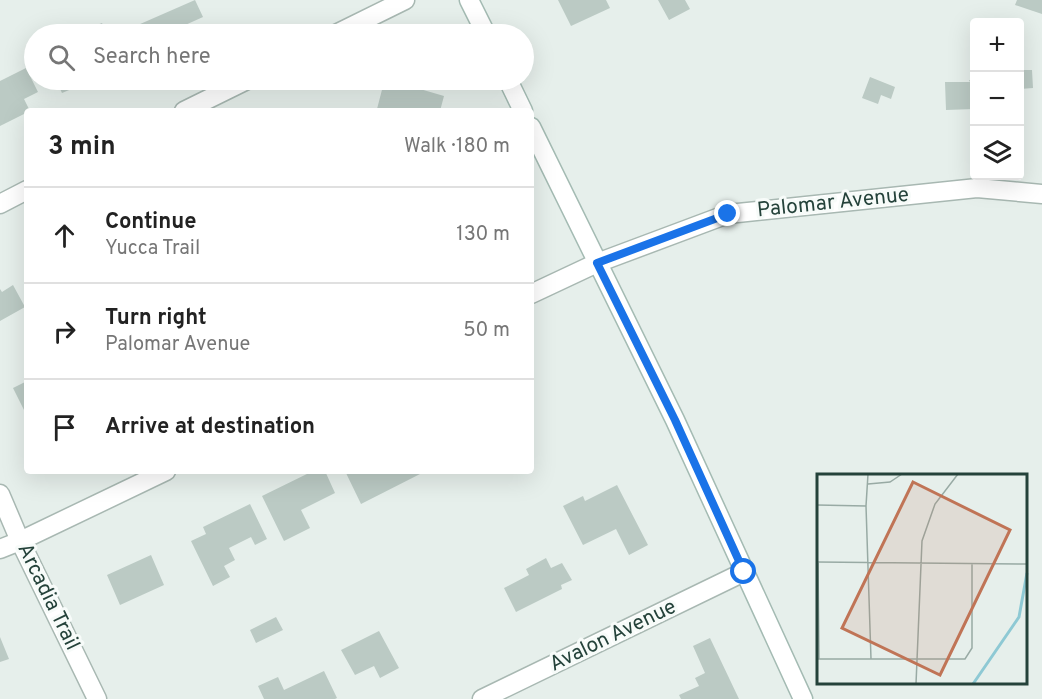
<!DOCTYPE html>
<html lang="en">
<head>
<meta charset="utf-8">
<style>
  body { margin:0; font-family:Overpass,sans-serif; background:#f6f6f6; color:#222 }
  .controls { position:absolute; right:18px; top:18px; display:grid; overflow:hidden; border-radius:6px; box-shadow:0 6px 24px #0002 }
  .controls button { width:54px; height:54px; display:grid; place-items:center; padding:0; border:0; border-bottom:2px solid #e0e0e0; background:#fff; color:#222; font:30px sans-serif }
  .stop { position:absolute; width:18px; height:18px; margin:-14px; border:4px solid #1a73e8; border-radius:50%; background:#fff }
  .stop.end { background:#1a73e8; border-color:#fff; box-shadow:0 2px 6px #0008 }
  .list { margin:0; padding:0; list-style:none }
  h2 { display:flex; justify-content:space-between; align-items:center; height:78px; margin:0; padding:0 24px; font-size:26px }
  h2 small { font-size:20px; font-weight:400; color:#767676 }
  .list li { display:grid; grid-template-columns:39px 1fr auto; gap:18px; align-items:center; box-sizing:border-box; height:96px; padding:0 24px; border-top:2px solid #e0e0e0 }
  .list b { display:block; font-size:22px; white-space:nowrap }
  .list p { margin:0; font-size:20px; white-space:nowrap; color:#767676 }
  .list em { font-size:20px; font-style:normal; color:#767676 }
  .icon { flex:none; width:33px; height:33px; fill:none; stroke:currentColor; stroke-width:2; stroke-linecap:round; stroke-linejoin:round }
  .map { position:relative; flex:none; width:1042px; height:699px; overflow:hidden }
  .search { position:absolute; background:#fff; box-shadow:0 6px 24px #0002; left:24px; top:24px; width:510px; height:66px; display:flex; align-items:center; gap:15px; box-sizing:border-box; padding:0 21px; border-radius:33px; color:#767676; font-size:22px }
  .panel { position:absolute; background:#fff; box-shadow:0 6px 24px #0002; left:24px; top:108px; width:510px; height:366px; border-radius:6px }
  .map>svg:first-child { display:block }
  .building { fill:#bbcac4 }
  .lines { fill:none; stroke-linecap:round; stroke-linejoin:round }
  .minor-casing { stroke:#a8b8b2; stroke-width:21 }
  .tertiary-casing { stroke:#a8b8b2; stroke-width:21 }
  .secondary-casing { stroke:#a4bbb3; stroke-width:21 }
  .minor { stroke:#fff; stroke-width:18 }
  .tertiary { stroke:#fff; stroke-width:18 }
  .secondary { stroke:#fff; stroke-width:18 }
  .route { stroke:#1a73e8; stroke-width:8 }
  .labels { text-anchor:middle; dominant-baseline:central; stroke-width:6; stroke-linejoin:round; paint-order:stroke }
  .street-label { font-size:21px; fill:#24423a; stroke:#f7fbf9 }
  .inset-river { fill:none; stroke:#8ec9d4; stroke-width:3 }
  .inset-road { fill:none; stroke:#98aaa4; stroke-width:1.5 }
  .view { fill:#c07456; fill-opacity:0.15; stroke:#c07456; stroke-width:3 }
  .inset-edge { fill:none; stroke:#24423a; stroke-width:3 }
</style>
</head>
<body>
<div class="map">
<svg width="1042" height="699" viewBox="0 0 1042 699">
  <rect width="100%" height="100%" fill="#e6efeb"/>
  <path class="building" d="M195,0L203,17L183,26L187,34H134L131,28Z
    M558,0H606L610,8L571,26Z
    M658,0H685L690,9L669,20Z
    M1017,0H1042V14L1015,5Z
    M102,23L107,34H75Z
    M26,68L38,92L24,99L30,111L0,126V81Z
    M1020,70H1032L1033,88L1020,89Z
    M870,77L895,87L891,99L881,95L878,104L862,98Z
    M56,80H93L62,93Z
    M408,80L421,83L420,89L444,96L440,111H385L377,109L384,82L406,88Z
    M969,80H974V109L946,110L945,82H970Z
    M13,285L25,307L0,321V289L2,292Z
    M27,381V416L13,388Z
    M313,471H325L335,493L301,510L310,528L284,541L262,496Z
    M350,471H421L422,473L361,504L346,473Z
    M617,485L648,545L629,555L616,529L583,545L563,506L583,496L585,501Z
    M250,504L267,539L255,545L251,537L229,548L235,560L224,566L230,577L213,586L191,541L206,534L203,527Z
    M151,555L164,585L120,605L107,575Z
    M546,558L551,568L562,563L572,580L561,585L562,589L516,612L504,588L529,575L526,569Z
    M276,617L283,630L256,643L250,630Z
    M379,631L399,668L380,678L374,666L355,675L341,650Z
    M0,637L9,659L0,662Z
    M710,638L739,699H681L679,695L699,686L695,678L705,673L693,646Z
    M324,671L337,698L335,699H264L258,686L278,677L284,690Z"/>
  <g class="lines">
    <defs>
      <path id="minor" d="M336,34L405,0
        M184,111L247,80
        M0,204L27,190
        M0,494L20,541L97,699
        M482,699L744,572"/>
      <path id="tertiary" d="M531,294L597,263L728,214L977,188L1042,194
        M0,549L20,541L166,471"/>
      <path id="secondary" d="M469,0L486,34
        M508,80L523,111
        M531,127L675,420L803,699"/>
    </defs>
    <use href="#minor" class="minor-casing"/>
    <use href="#tertiary" class="tertiary-casing"/>
    <use href="#secondary" class="secondary-casing"/>
    <use href="#minor" class="minor"/>
    <use href="#tertiary" class="tertiary"/>
    <use href="#secondary" class="secondary"/>
  </g>
  <g class="lines">
    <path class="route" d="M728,214L597,263L675,420L744,572"/>
  </g>
  <g class="labels">
    <g class="street-label">
      <text transform="translate(833 203) rotate(-6)">Palomar Avenue</text>
      <text transform="translate(48 597) rotate(64)">Arcadia Trail</text>
      <text transform="translate(613 636) rotate(-26)">Avalon Avenue</text>
    </g>
  </g>
  <g transform="translate(817 474)">
    <rect width="210" height="210" fill="#e6efeb"/>
    <path class="inset-river" d="M156,210L202,143L210,99"/>
    <path class="inset-road" d="M51,0L49,32L54,185M51,10L73,8L85,0M0,31L49,32M0,88L210,90M1,88L2,185M0,185H148L155,174V89M99,210L105,67L118,30L141,0"/>
    <path class="view" d="M96,8L193,56L123,201L25,154Z"/>
    <rect width="210" height="210" class="inset-edge"/>
  </g>
</svg>
<div class="controls">
<button>+</button>
<button>−</button>
<button><svg class="icon" aria-label="layers" viewBox="0 0 24 24"><path d="M12 4l9 5-9 5-9-5zM3 14l9 5 9-5"/></svg></button>
</div>
<div class="stop" style="left:744px;top:572px"></div>
<div class="stop end" style="left:728px;top:214px"></div>
<div class="search"><svg class="icon" aria-label="search" viewBox="0 0 24 24"><circle cx="10" cy="10" r="6"/><path d="M15 15l6 6"/></svg>Search here</div>
<section class="panel">
<h2>3 min<small>Walk · 180 m</small></h2>
<ul class="list">
<li><svg class="icon" aria-label="ahead" viewBox="0 0 24 24"><path d="M12 20V5M6 11l6-6 6 6"/></svg><div><b>Continue</b><p>Yucca Trail</p></div><em>130 m</em></li>
<li><svg class="icon" aria-label="right" viewBox="0 0 24 24"><path d="M7 20v-9h11M14 6l5 5-5 5"/></svg><div><b>Turn right</b><p>Palomar Avenue</p></div><em>50 m</em></li>
<li><svg class="icon" aria-label="arrive" viewBox="0 0 24 24"><path d="M6 21V4h12l-3 4 3 4H6"/></svg><div><b>Arrive at destination</b></div></li>
</ul>
</section>
</div>
</body>
</html>
